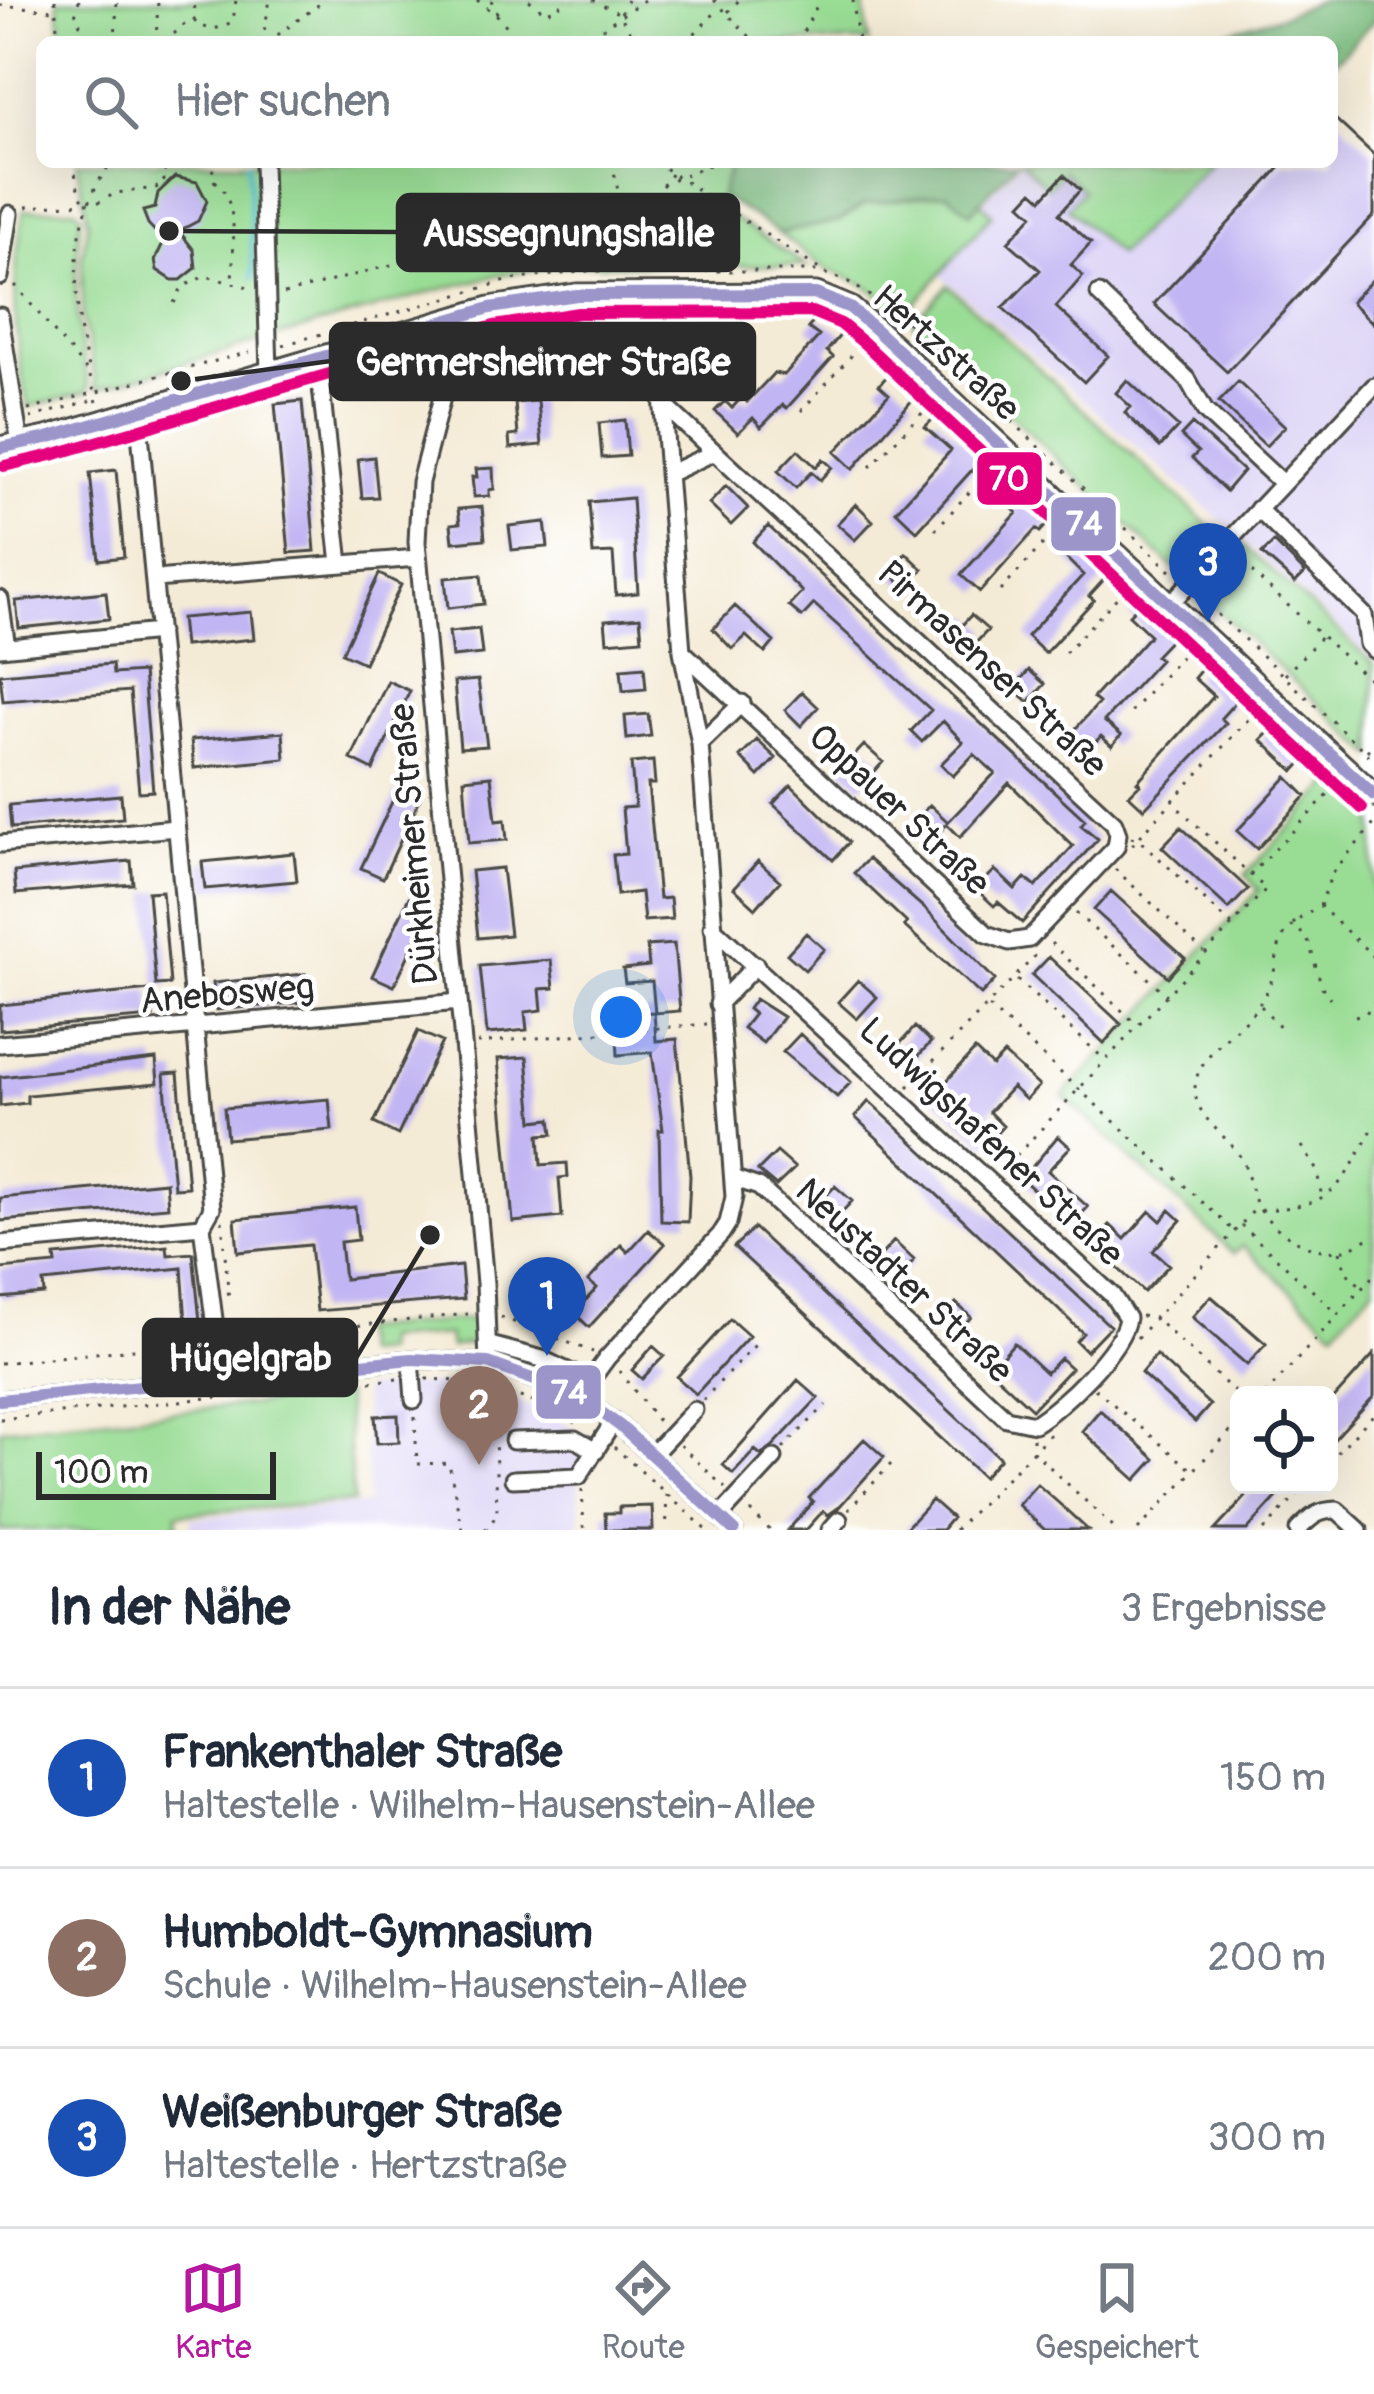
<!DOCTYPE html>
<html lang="de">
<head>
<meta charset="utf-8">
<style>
  body { margin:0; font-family:Pangolin,sans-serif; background:#f2f2f3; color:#1f2937 }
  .controls { position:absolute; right:36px; bottom:36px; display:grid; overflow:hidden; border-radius:18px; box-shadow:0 12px 48px #0002 }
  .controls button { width:108px; height:108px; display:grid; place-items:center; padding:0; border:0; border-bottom:3px solid #e0e1e3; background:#fff; color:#1f2937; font:60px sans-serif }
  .scale { position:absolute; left:36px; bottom:30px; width:240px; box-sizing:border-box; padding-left:12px; border:6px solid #2b2b2b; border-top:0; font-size:33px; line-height:42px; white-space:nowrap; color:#2b2b2b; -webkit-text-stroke:9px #fff; paint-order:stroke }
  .you { position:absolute; left:621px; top:1017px; width:42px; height:42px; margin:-30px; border:9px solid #fff; border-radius:50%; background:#1a73e8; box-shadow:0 0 0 18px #1a73e833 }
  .badge { display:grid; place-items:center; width:78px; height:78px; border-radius:50%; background:#b5179e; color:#fff; font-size:39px; font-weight:700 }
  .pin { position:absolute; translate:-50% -99px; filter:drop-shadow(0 3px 6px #0008) }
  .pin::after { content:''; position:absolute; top:63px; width:42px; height:36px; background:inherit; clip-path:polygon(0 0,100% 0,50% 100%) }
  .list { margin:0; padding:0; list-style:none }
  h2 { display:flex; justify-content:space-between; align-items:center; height:156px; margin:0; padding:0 48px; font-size:51px }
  h2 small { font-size:39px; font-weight:400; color:#747a83 }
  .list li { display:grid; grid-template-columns:78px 1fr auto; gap:36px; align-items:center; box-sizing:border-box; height:180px; padding:0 48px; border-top:3px solid #e0e1e3 }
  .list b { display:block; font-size:45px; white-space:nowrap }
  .list p { margin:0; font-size:39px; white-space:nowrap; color:#747a83 }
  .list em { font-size:39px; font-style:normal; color:#747a83 }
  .icon { flex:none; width:66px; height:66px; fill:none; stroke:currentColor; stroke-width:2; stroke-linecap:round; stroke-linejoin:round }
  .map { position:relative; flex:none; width:1374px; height:1530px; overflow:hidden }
  .search { position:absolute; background:#fff; box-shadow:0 12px 48px #0002; left:36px; right:36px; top:36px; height:132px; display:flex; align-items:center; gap:30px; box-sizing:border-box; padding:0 42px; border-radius:18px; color:#747a83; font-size:45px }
  .sheet { height:696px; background:#fff }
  nav { display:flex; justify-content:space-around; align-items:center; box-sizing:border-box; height:168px; border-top:3px solid #e0e1e3; background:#fff; font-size:33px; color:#747a83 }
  nav a { display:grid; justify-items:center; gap:6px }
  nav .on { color:#b5179e }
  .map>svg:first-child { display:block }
  .built { fill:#ded5f6 }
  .green { fill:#99dc94; stroke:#628460; stroke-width:3 }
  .forest { fill:#7abc7e; stroke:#527454; stroke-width:3 }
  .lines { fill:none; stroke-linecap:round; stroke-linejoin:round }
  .stream { stroke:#58c2d4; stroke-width:4.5 }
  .building { fill:#c2b5f3 }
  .minor-casing { stroke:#494845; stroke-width:21 }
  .major-casing { stroke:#494845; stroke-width:27 }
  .path { stroke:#494845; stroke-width:3; stroke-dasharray:3 9; stroke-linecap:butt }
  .minor { stroke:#fff; stroke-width:15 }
  .major { stroke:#fff; stroke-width:21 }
  .bus-1-casing { stroke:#fff; stroke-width:21 }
  .bus-2-casing { stroke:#fff; stroke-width:21 }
  .bus-1 { stroke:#9b95c9; stroke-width:12 }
  .bus-2 { stroke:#e5007d; stroke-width:12 }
  .labels { text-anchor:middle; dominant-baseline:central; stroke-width:9; stroke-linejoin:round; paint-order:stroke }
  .street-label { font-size:36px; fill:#2b2b2b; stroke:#fff }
  .leader { fill:none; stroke:#2b2b2b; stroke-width:4.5 }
  .callout-dot { fill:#2b2b2b; stroke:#fff; stroke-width:4.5 }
  .callout { fill:#2b2b2b; stroke:#2b2b2b; stroke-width:4.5 }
  .callout-label { font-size:39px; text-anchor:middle; font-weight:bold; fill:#fff }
  .line-badge { stroke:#fff; stroke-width:4.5 }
  .badge-label { font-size:33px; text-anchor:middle; font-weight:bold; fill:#fff }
</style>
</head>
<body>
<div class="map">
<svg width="1374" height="1530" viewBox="0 0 1374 1530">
  <rect width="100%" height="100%" fill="#fff"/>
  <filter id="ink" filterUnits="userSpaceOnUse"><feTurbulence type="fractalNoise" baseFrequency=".00833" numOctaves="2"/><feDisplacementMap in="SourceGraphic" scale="24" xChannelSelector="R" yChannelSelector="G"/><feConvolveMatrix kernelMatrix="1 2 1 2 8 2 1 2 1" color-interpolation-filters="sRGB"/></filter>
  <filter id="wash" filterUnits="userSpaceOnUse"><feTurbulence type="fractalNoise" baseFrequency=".004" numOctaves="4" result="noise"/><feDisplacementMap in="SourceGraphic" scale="48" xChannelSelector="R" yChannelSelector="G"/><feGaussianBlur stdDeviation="2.7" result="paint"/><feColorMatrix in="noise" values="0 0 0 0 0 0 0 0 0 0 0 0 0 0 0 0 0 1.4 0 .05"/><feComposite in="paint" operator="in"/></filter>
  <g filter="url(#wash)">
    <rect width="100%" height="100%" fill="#f4ebd6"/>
    <path class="built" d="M1332,113L1374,152V660L1260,555L927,263L1021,162L1048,187L1063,172L1083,190L1118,254L1210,162H1332Z
      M430,1384L481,1388L512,1399L549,1414L603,1445L578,1485L580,1530H192L190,1518L368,1504L363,1389Z"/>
    <path class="green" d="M58,0H863L869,42H62Z
      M77,162H730L717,207L807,266L573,265L503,274L438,290L97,389L83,318L82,259L88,221Z
      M1021,162H1210L1118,255L1068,208L1083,190L1063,172L1048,188Z
      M947,193L970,212L980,202L992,214L905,315L865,285L826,269L779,234L839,221L864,204Z
      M75,208L81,214C73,280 74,321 89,387L87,392L28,407C13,341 11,275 24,210Z
      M948,285L1218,534L1187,566L1172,567L913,323Z
      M1238,540L1374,664V756L1195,589Z
      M1336,778L1374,814V1287L1334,1330L1243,1246L1234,1253L1063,1096L1259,890L1245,875Z
      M470,1319L479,1323L480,1335L475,1343L450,1347L448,1335L383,1340L384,1352L362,1354L358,1330Z
      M345,1395L353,1502L177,1514L178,1530H0V1429Z"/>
    <path class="forest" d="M1321,0H1374V20L1332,65V42H1192L1278,17Z
      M730,162H1017L970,213L947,193L864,204L839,221L779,233L721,196Z"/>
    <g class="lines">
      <path class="stream" d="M248,162L253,278"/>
    </g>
    <g id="blocks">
      <path class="building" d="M1332,116L1374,155V215L1227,372L1154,304L1285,162H1332Z
        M1064,175L1080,190L1059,214L1091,243L1071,265L1083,276L1056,307L1108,356L1084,382L1003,308L1040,270L1008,242L1033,215L1021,204L1033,191L1042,199Z
        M175,177L197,182L207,201L198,221L179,231L194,250L196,268L181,280H172L157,270L155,260L164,241L148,224L143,211L155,208L158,193Z
        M1374,278V324L1351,302Z
        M818,317L842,333L827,351L833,357L787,408L783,405L761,427L753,418L738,433L715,411L725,401L732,408L742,397L747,402L774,373L784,375L819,336L808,328Z
        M888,375L914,398L853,469L835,452L889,394L879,385Z
        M1127,380L1178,427L1160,447L1125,413L1131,407L1116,393Z
        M1238,382L1285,426L1266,446L1219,402Z
        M302,401L315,551L289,553L275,404Z
        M538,401L542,445L510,448L509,436L518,435L515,403Z
        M936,416L1049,522L1040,532L1036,529L980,592L961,575L1017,513L1006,502L972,470L917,531L896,511L951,450L925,427Z
        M625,420L628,456L602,458L599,423Z
        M1192,424L1243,471L1226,491L1192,458L1198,452L1181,436Z
        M798,450L816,467L823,459L832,467L820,480L811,472L796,488L778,471Z
        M374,457L378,497L362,498L358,459Z
        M493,468L494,489L489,490V496L474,497L472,477H477L476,469Z
        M116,470L124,557L99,560L90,473Z
        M726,486L748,508L731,525L709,504Z
        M632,498L638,593L616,595L613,553L593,554L589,502Z
        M856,504L873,521L855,540L837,524Z
        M482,507L485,539L453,542L451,524L460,523L458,509Z
        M545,522L548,547L512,550L509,526Z
        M768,526L1085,820L1081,825L1098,839L1022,923L998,902L994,906L976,889L995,870L1015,889L1025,878L1036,887L1073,846L1009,783L960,837L947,824L927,845L908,827L930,805L948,822L995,773L974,754L953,776L941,764L963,742L943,721L922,742L911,731L931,710L814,604L802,617L789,606L802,592L753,542Z
        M1274,542L1305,573L1295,583L1262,554Z
        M1074,544L1108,575L1089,596L1094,600L1045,653L1027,636L1083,575L1064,556Z
        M906,553L923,569L906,587L889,572Z
        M379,574L401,585L364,663L342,653Z
        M481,575L484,604L448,608L445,578Z
        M106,592L109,619L19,628L16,601Z
        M1139,605L1173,637L1155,656L1160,660L1104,721L1121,735L1112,746L1101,736L1084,754L1066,739L1099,703L1093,698L1150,635L1129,615Z
        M735,606L774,642L765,653L746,636L732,649L713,629Z
        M251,612L254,639L184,646L181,618Z
        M971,615L988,630L971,648L955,633Z
        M640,617L642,639L607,642L605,620Z
        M479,629L482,654L452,657L449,632Z
        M112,664L113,674L143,672L153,791L139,792L130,691L3,701L0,674Z
        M1204,666L1239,698L1221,718L1226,723L1144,809L1129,795L1140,784L1137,782L1214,696L1194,678Z
        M644,667L646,689L623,691L621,669Z
        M1029,670L1045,684L1029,702L1013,688Z
        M478,680L487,746L460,748L454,682Z
        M388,681L410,691L373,770L351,759Z
        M802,692L818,707L801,726L785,710Z
        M648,714L651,736L627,739L625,716Z
        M1272,729L1305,759L1294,771L1261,740Z
        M283,732L285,759L194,768L191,740Z
        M757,740L776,758L759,776L740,757Z
        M864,745L883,762L861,787L842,769Z
        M653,761L655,784H648L659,899L670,898L672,919L644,921L641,892L617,895L613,855L626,854L622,808L635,807L631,763Z
        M491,776L496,821L505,820L507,840L469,843L464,779Z
        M1287,777L1306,796L1257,849L1237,831Z
        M791,785L849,842L833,860L773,804Z
        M398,789L420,799L383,878L361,868Z
        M121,795L123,818L11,828L9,805Z
        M1181,827L1248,889L1229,909L1162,847Z
        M294,853L297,881L205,889L202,862Z
        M868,859L924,908L995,980L981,995L904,926L907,923L854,873Z
        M131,861L133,884L16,894L14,872Z
        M758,861L780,881L756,908L734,888Z
        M502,868L510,935L478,938L471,871Z
        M162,891L170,984L156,985L148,892Z
        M1111,891L1185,958L1168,977L1094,910Z
        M409,897L431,907L394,986L372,976Z
        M806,933L824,949L805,970L787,954Z
        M674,944L680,1011L655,1013L652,981L625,983L623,969L649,966L647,946Z
        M1049,957L1121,1024L1104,1043L1032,975Z
        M551,960L554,988L540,989L542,1010L525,1012L527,1030L487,1034L480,966Z
        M305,974L307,1002L216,1010L213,983Z
        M858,980L877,997L857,1019L838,1002Z
        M150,990L153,1017L0,1030V1005Z
        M755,999L783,1017L763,1043L743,1028L754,1014L748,1009Z
        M654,1012L656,1041L677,1039L690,1176L688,1222L661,1221L659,1130H663L652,1052L618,1055L617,1036L641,1034L639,1013Z
        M915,1027L931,1042L910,1065L896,1048Z
        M418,1031L442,1042L398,1135L374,1123Z
        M800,1034L851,1082L837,1097L783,1052Z
        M975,1050L992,1066L1004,1054L1039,1086L1026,1100L1012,1087L989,1112L1003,1126L986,1145L933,1096Z
        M527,1057L533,1121L551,1119L553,1134L539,1135L541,1165L567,1163L568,1177L559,1178L562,1217L513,1222L498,1059Z
        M156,1059L158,1083L27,1095V1103L0,1106V1077Z
        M178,1073L188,1187L174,1188L164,1074Z
        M329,1099L332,1130L227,1139L224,1108Z
        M869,1101L1110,1326L1086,1351L1076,1341L1083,1333L855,1117Z
        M1058,1136L1070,1147L1048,1171L1088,1207L1072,1224L1022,1179Z
        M777,1152L795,1168L776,1186L758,1171Z
        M166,1182L168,1207L0,1221V1198Z
        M835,1186L852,1201L833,1222L816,1207Z
        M355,1207L358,1240L340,1242L344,1279L461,1266L464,1299L317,1311L310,1245L238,1252L235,1219Z
        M1170,1210L1181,1220L1153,1251L1169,1265L1144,1292L1092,1245L1110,1225L1125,1239L1150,1211L1161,1221Z
        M754,1228L1000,1458L983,1477L734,1247Z
        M648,1230L665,1244L589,1327L574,1313L597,1288L588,1281L621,1245L628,1252Z
        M894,1241L914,1260L894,1283L873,1264Z
        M167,1246L168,1255L193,1253L200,1321L186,1322L182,1268L43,1282L44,1294L0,1298V1269L56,1264L55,1256Z
        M549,1272L551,1296L519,1298L517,1275Z
        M1211,1296L1266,1344L1247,1365L1192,1317Z
        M956,1303L971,1317L954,1336L939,1322Z
        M730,1319L749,1336L696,1394L677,1377Z
        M1014,1343L1046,1373L1060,1358L1071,1368L1032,1409L990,1370Z
        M653,1346L664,1356L642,1379L632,1370Z
        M1374,1354V1396L1329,1445V1404Z
        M1156,1355L1210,1405L1195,1422L1141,1373Z
        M798,1380L818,1398L773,1446L761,1455L755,1450L733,1474L723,1465Z
        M1100,1410L1155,1459L1136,1480L1082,1431Z
        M398,1415L399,1442L377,1443L375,1416Z
        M864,1439L884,1457L838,1508L828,1515L823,1511L806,1530H788L813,1502L809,1498Z
        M1037,1484L1063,1507L1088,1530H1045L1018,1505Z
        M1257,1485H1288L1247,1530H1215Z
        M932,1500L952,1518L942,1530H904Z
        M652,1506L653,1530H606L605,1513H619V1507Z"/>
    </g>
  </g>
  <g filter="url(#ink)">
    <use href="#blocks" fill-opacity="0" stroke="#494845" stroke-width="3"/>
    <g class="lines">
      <defs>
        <path id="minor" d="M263,162L269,373
          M0,277L10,214
          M1099,294L1188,380L1205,411L1282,483
          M0,316L20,444
          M438,322L447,378L420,482L417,542L485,1283L488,1363
          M318,359L340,564
          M663,404L1114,823L1118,834L1116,847L1029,939L1009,942L987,934L682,651
          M138,411L212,1208L202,1226
          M668,474L715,452
          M1258,509L1364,615L1368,644L1374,650
          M155,579L418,558
          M0,599L7,647
          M1170,604L1374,386
          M0,648L159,632
          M700,744L742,703
          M0,844L176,828
          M712,927L1112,1295L1127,1318C1123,1349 1061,1408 1034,1424L1006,1418L759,1187L735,1179
          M718,1004L756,965
          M0,1044L459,1002
          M202,1226L214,1319
          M0,1244L202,1226
          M490,1345L542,1359L589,1381
          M411,1359L414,1400
          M579,1396L607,1358L721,1234L728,1223L734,1197L700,744L682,651L654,294
          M0,1400L411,1359L488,1363L579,1396L620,1426L734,1530
          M513,1441L575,1439L596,1451
          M653,1454L694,1410
          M513,1479L579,1476L614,1421
          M720,1516L774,1458
          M830,1530L839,1520
          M1298,1530C1311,1517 1318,1510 1337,1510L1359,1530"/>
        <path id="major" d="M0,448L47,438L490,308L577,295L816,294L850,308L876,330L1374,795"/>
      </defs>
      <use href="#minor" class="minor-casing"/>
      <use href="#major" class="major-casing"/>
      <path class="path" d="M55,0L58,42
        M79,0L75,16L91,42
        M477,0L498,16L520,42
        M491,0L498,15
        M529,0L545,12L557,9L565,0
        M593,0L620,14L635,42
        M714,0L755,42
        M853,0L858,42
        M0,5L54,10
        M728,12L739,0
        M621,13L627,0
        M194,21L195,0
        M115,42L117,0
        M156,42L158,0
        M165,42L185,24L194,21C209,32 218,30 233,21L236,0
        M262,42L270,0
        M268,42L325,0
        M582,42L644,0
        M594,42L598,32
        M686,42L718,10
        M798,42L820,0
        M73,162L79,194L86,203
        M202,162L214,171L215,181L206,186
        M612,162L624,219L629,268
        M655,162L822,271
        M215,181C240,201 233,254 232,282
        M662,184L716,162
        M26,207L99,202L116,193L156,188L165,182L163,179L167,175L160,162
        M626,234L672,173L674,162
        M15,285L86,370
        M284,294L653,194
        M174,303L182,287L205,276L252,288
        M558,318L590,315
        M283,345L510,280L588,271H818L851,283L906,321L1175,575
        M97,402C75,327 59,228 112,162
        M28,410L250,352
        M801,411L862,344
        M30,418L90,401L94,397
        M870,467L929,406
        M935,530L993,466
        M1234,556L1374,684
        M1001,591L1058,527
        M1200,598L1374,760
        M1065,653L1125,589
        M1285,675L1320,638
        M1131,712L1188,649
        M1367,751L1374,742
        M1131,837L1138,839L1232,925
        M1132,845L1256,711
        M1115,869L1204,952
        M1250,875L1336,787
        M1320,906L1332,873L1374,824
        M1076,913L1167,995
        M1293,922L1309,943L1322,987L1330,998
        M1051,943L1135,1023
        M1374,957L1320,906C1258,940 1291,956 1260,1003C1242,1031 1194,1053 1195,1091C1196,1118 1228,1136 1241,1158C1249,1171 1249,1189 1256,1202C1268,1229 1311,1255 1340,1251C1352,1249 1364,1241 1374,1235
        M1017,980L1103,1058
        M1261,1006L1285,1032
        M989,1007L1234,1231
        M1355,1016L1366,1013L1374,1002
        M477,1043L707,1024
        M908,1087L1039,952
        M1302,1146L1317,1171L1322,1198
        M1000,1173L1266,889L1175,805
        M1261,1210C1337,1206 1340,1187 1374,1126
        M222,1220L229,1300
        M1241,1225L1339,1315
        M1340,1251L1346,1272L1362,1287
        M1141,1316L1155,1318L1239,1396
        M501,1317L593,1352
        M219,1332L224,1364
        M1137,1338L1256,1208
        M0,1363L468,1314
        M619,1371L661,1425
        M426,1379C481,1380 528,1396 575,1423
        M1095,1389L1193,1471
        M1265,1395L1374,1275
        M703,1400L757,1343
        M415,1417L417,1464L449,1463L462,1530
        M0,1419L398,1379
        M1033,1438V1451L1116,1530
        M680,1445L725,1488
        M614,1447L707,1530
        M783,1448L826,1405
        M1329,1461L1374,1414
        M582,1489L584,1530
        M666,1494L667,1530
        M848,1510L891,1464
        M750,1511L770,1530
        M485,1530L497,1515L495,1431L506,1388
        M955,1530L1050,1434
        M1138,1530L1239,1422
        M1264,1530L1306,1485"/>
      <use href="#minor" class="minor"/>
      <use href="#major" class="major"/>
      <defs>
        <path id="bus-1" d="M0,448L47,438L490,308L577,295L816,294L850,308L876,330L1374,795
          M0,1400L411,1359L488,1363L579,1396L620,1426L734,1530"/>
        <path id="bus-2" d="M4,466L52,455L494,326L578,313L812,312L841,324L864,343L1362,808"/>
      </defs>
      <use href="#bus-1" class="bus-1-casing"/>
      <use href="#bus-2" class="bus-2-casing"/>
      <use href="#bus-1" class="bus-1"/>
      <use href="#bus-2" class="bus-2"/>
    </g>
  </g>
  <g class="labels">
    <g class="street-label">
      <text transform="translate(946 353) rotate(42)">Hertzstraße</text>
      <text transform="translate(992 669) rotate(43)">Pirmasenser Straße</text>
      <text transform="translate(899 810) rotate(43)">Oppauer Straße</text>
      <text transform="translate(414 844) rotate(-95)">Dürkheimer Straße</text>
      <text transform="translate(227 994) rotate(-5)">Anebosweg</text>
      <text transform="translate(991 1142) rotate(43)">Ludwigshafener Straße</text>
      <text transform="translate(904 1281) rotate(43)">Neustadter Straße</text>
    </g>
  </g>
  <path class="leader" d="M169 231L398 232M181 381L331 361M430 1235L356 1358"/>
  <g class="callout-dot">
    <circle cx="169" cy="231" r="12"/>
    <circle cx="181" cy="381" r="12"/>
    <circle cx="430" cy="1235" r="12"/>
  </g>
  <g class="callout">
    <rect x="398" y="195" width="340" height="75" rx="12"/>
    <rect x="331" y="324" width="423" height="75" rx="12"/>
    <rect x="144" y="1320" width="212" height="75" rx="12"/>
  </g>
  <g class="callout-label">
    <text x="568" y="246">Aussegnungshalle</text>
    <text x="543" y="375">Germersheimer Straße</text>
    <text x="250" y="1371">Hügelgrab</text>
  </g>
  <g class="line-badge">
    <rect x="975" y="450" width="69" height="57" rx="12" fill="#e5007d"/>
    <rect x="1049" y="495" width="69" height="58" rx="12" fill="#9b95c9"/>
    <rect x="534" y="1363" width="69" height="58" rx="12" fill="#9b95c9"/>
  </g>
  <g class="badge-label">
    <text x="1009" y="490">70</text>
    <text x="1084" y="535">74</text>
    <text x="569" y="1404">74</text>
  </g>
</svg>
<div class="controls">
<button><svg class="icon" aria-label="locate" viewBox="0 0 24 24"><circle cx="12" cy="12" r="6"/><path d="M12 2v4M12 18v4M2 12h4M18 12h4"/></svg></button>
</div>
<div class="scale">100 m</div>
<div class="you"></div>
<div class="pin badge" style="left:547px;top:1356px;background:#1a4fb4">1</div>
<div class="pin badge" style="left:479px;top:1465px;background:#8d6e63">2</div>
<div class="pin badge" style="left:1208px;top:622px;background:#1a4fb4">3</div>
<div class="search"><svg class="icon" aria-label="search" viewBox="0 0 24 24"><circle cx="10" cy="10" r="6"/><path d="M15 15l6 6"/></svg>Hier suchen</div>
</div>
<section class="sheet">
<h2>In der Nähe<small>3 Ergebnisse</small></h2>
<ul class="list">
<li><span class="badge" style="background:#1a4fb4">1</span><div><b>Frankenthaler Straße</b><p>Haltestelle · Wilhelm-Hausenstein-Allee</p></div><em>150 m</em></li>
<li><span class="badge" style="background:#8d6e63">2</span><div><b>Humboldt-Gymnasium</b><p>Schule · Wilhelm-Hausenstein-Allee</p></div><em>200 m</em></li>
<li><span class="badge" style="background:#1a4fb4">3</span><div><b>Weißenburger Straße</b><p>Haltestelle · Hertzstraße</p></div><em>300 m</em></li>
</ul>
</section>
<nav>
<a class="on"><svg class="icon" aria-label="map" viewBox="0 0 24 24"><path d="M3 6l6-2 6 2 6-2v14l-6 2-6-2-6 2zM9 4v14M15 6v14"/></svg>Karte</a>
<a><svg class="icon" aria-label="directions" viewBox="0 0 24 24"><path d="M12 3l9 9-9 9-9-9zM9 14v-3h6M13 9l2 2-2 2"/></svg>Route</a>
<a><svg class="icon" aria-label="saved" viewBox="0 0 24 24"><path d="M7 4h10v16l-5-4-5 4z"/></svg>Gespeichert</a>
</nav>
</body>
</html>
